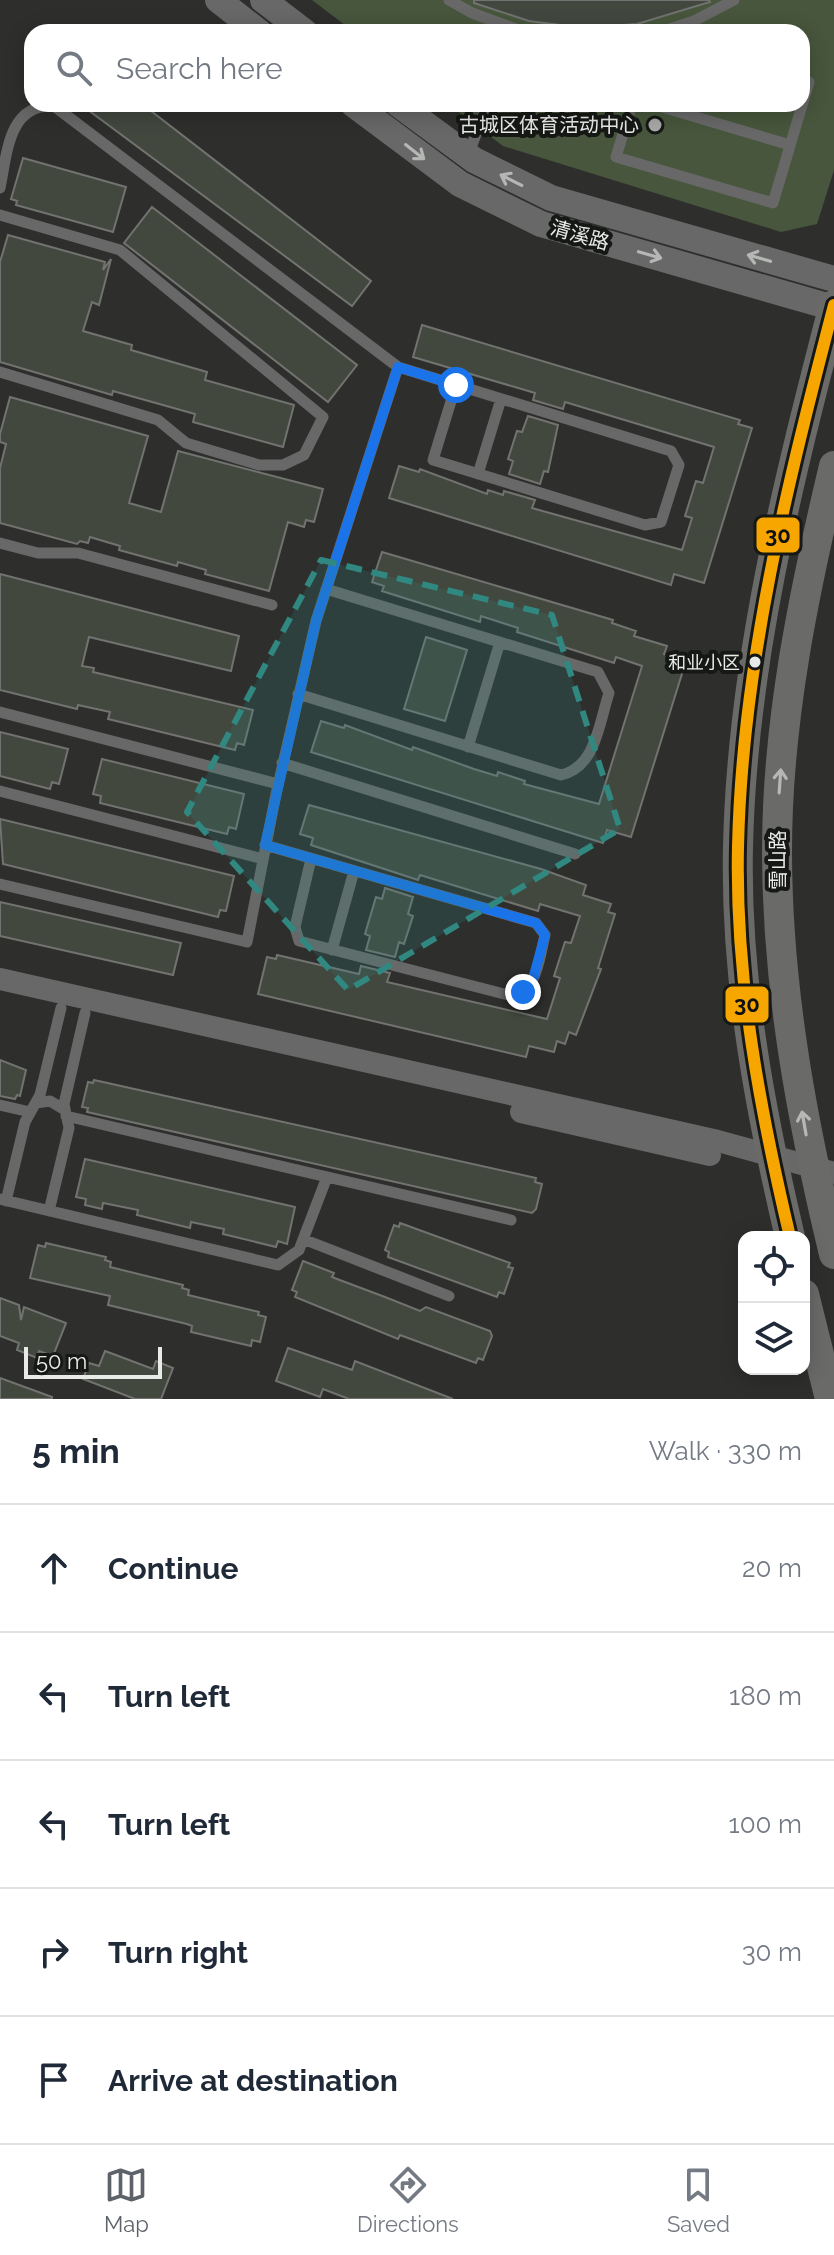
<!DOCTYPE html>
<html lang="en">
<head>
<meta charset="utf-8">
<style>
  body { margin:0; font-family:Raleway,"Noto Sans SC",sans-serif; background:#f2f2f3; color:#1f2937 }
  .controls { position:absolute; right:24px; bottom:24px; display:grid; overflow:hidden; border-radius:16px; box-shadow:0 4px 20px #0003 }
  .controls button { width:72px; height:72px; display:grid; place-items:center; padding:0; border:0; border-bottom:2px solid #e0e1e3; background:#fff; color:#1f2937; font:40px sans-serif }
  .scale { position:absolute; left:24px; bottom:20px; width:138px; box-sizing:border-box; padding-left:8px; border:4px solid #e9ebe8; border-top:0; font-size:22px; line-height:28px; white-space:nowrap; color:#e9ebe8; -webkit-text-stroke:6px #161816; paint-order:stroke }
  .stop { position:absolute; width:24px; height:24px; margin:-18px; border:6px solid #1a73e8; border-radius:50%; background:#fff }
  .stop.end { background:#1a73e8; border-color:#fff; box-shadow:0 2px 8px #0008 }
  .list { margin:0; padding:0; list-style:none }
  h2 { display:flex; justify-content:space-between; align-items:center; height:104px; margin:0; padding:0 32px; font-size:34px }
  h2 small { font-size:26px; font-weight:400; color:#747a83 }
  .list li { display:grid; grid-template-columns:52px 1fr auto; gap:24px; align-items:center; box-sizing:border-box; height:128px; padding:0 32px; border-top:2px solid #e0e1e3 }
  .list b { display:block; font-size:30px; white-space:nowrap }
  .list em { font-size:26px; font-style:normal; color:#747a83 }
  .icon { flex:none; width:44px; height:44px; fill:none; stroke:currentColor; stroke-width:2; stroke-linecap:round; stroke-linejoin:round }
  .map { position:relative; flex:none; width:834px; height:1399px; overflow:hidden }
  .search { position:absolute; background:#fff; box-shadow:0 4px 20px #0003; left:24px; right:24px; top:24px; height:88px; display:flex; align-items:center; gap:20px; box-sizing:border-box; padding:0 28px; border-radius:24px; color:#747a83; font-size:30px }
  .sheet { height:744px; background:#fff }
  nav { display:flex; justify-content:space-around; align-items:center; box-sizing:border-box; height:112px; border-top:2px solid #e0e1e3; background:#fff; font-size:22px; color:#747a83 }
  nav a { display:grid; justify-items:center; gap:4px }
  nav .on { color:#5d6369 }
  .map>svg:first-child { display:block }
  .green { fill:#47563c }
  .building { fill:#42483e; stroke:#727371; stroke-width:2 }
  .lines { fill:none; stroke-linecap:round; stroke-linejoin:round }
  .service { stroke:#686868; stroke-width:11 }
  .minor { stroke:#686868; stroke-width:22 }
  .tertiary { stroke:#686868; stroke-width:26 }
  .secondary { stroke:#6a6b69; stroke-width:30 }
  .bus-1-casing { stroke:#161816; stroke-width:18 }
  .bus-1 { stroke:#f7a600; stroke-width:12 }
  .oneway { stroke:#b5b7b5 }
  .oneway2 { stroke:#b6b8b5 }
  .route { stroke:#1a73e8; stroke-width:10 }
  .marked { fill:#308880; fill-opacity:0.2; stroke:#308880; stroke-width:6; stroke-dasharray:16 10; stroke-linejoin:round }
  .poi-dot { fill:#a8a9a7; stroke:#161816; stroke-width:3 }
  .bus-dot { fill:#e9ebe8; stroke:#161816; stroke-width:3 }
  .labels { text-anchor:middle; dominant-baseline:central; stroke-width:8; stroke-linejoin:round; paint-order:stroke }
  .bus-label { font-size:18px; fill:#e9ebe8; stroke:#161816; text-anchor:end }
  .poi-label { font-size:20px; fill:#e9ebe8; stroke:#161816; text-anchor:end }
  .street-label { font-size:20px; fill:#e9ebe8; stroke:#161816 }
  .line-badge { stroke:#161816; stroke-width:3 }
  .pale-badge-label { font-size:22px; text-anchor:middle; font-weight:bold; fill:#111 }
</style>
</head>
<body>
<div class="map">
<svg width="834" height="1399" viewBox="0 0 834 1399">
  <rect width="100%" height="100%" fill="#2e2f2d"/>
  <path class="green" d="M312,0H834V170L817,224L781,232L503,146L448,104H802V32H354Z"/>
  <path class="building" d="M474,0H709L710,2L637,24L583,28L529,21L474,3Z
    M80,104H142L371,281L352,306Z
    M23,158L126,187L113,232L16,205L17,201L11,199Z
    M152,207L357,365L328,402L124,243Z
    M8,235L105,262L103,270L111,259L99,305L92,302L83,331L132,345L131,350L207,372L205,380L294,405L283,447L193,422L195,414L113,391L112,395L0,362V262Z
    M422,325L740,420L738,424L752,428L704,583L674,574L671,585L389,498L399,466L419,472L420,469L487,494L488,490L503,495L504,491L535,500L532,508L682,550L692,518L685,516L696,481L703,483L714,447L565,402L563,409L533,400L535,393L413,357Z
    M10,397L148,436L129,503L161,512L178,451L323,489L314,522L306,520L304,527L288,522L269,591L205,574L206,570L178,562L177,566L119,550L120,546L90,537L88,543L80,541L77,544L0,523V468L6,444L0,442V434Z
    M528,416L558,425L548,472L544,471L540,484L509,474L513,461L508,459L517,431L522,432Z
    M382,552L613,620L612,623L636,631L634,636L667,646L664,654L686,661L631,837L607,830L603,843L311,752L321,721L344,728L345,725L412,750L413,747L474,769L497,776L498,772L525,781L524,784L599,804L642,666L616,657L614,663L517,632L518,628L481,616L480,622L382,591L384,586L372,582Z
    M0,574L239,636L231,671L89,637L82,666L94,668L93,672L253,710L244,745L237,743L235,750L108,719L110,712L78,705L77,709L0,690Z
    M426,637L467,650L445,721L404,709Z
    M0,732L68,749L59,784L52,782L50,789L0,776Z
    M102,759L244,794L236,829L229,827L227,834L100,803L101,796L93,794Z
    M309,805L541,869L586,885L583,895L611,904L608,912L615,914L598,968L601,969L576,1035L569,1032L565,1044L557,1041L554,1052L529,1046L526,1057L258,994L267,957L276,959L277,955L359,974L361,966L390,973L387,982L547,1019L560,978L554,976L565,942L571,943L580,916L540,904L538,911L420,875L418,880L311,845L313,838L300,834Z
    M0,819L234,876L226,911L220,910L218,917L3,864Z
    M385,888L413,897L408,914L413,916L404,944L399,942L395,957L366,950L370,936L365,934L376,897L382,899Z
    M0,902L181,943L173,975L0,936Z
    M0,1060L26,1070L20,1096L17,1095L15,1099L0,1096Z
    M94,1080L536,1178L535,1182L542,1184L536,1209L532,1213L87,1112L88,1108L82,1107L88,1082L93,1083Z
    M85,1159L295,1207L287,1244L278,1241L276,1247L223,1234L224,1229L191,1222L190,1228L137,1215L138,1210L103,1203L102,1209L85,1205L86,1199L76,1197Z
    M400,1223L510,1263L508,1267L513,1268L504,1294L499,1292L497,1297L388,1257L389,1252L385,1250L394,1225L399,1227Z
    M46,1243L106,1257L105,1260L111,1262L110,1267L183,1285L182,1288L189,1290L188,1295L259,1312L258,1315L266,1317L260,1342L252,1340L251,1346L191,1332L192,1326L187,1324L108,1305L110,1296L30,1278L38,1245L45,1247Z
    M303,1261L334,1273L332,1277L337,1279L385,1297L420,1311L426,1307L490,1331L492,1336L483,1360L478,1358L476,1363L400,1335L398,1339L295,1297L297,1292L292,1290Z
    M0,1298L19,1305L21,1320L24,1307L66,1323L53,1356L39,1351L37,1358L17,1350L19,1343L0,1336Z
    M288,1348L352,1370L355,1361L453,1399H349L323,1389L320,1397L276,1381Z
    M105,1351L153,1369L156,1361L173,1368L161,1399H135L83,1379L89,1363L99,1366Z
    M0,1378L52,1397V1399H0Z"/>
  <g class="lines">
    <path class="service" d="M449,0L472,13L524,32
      M660,32L694,21L734,0
      M632,104L616,157L773,203L809,82L802,80
      M652,104L790,145
      M468,156L487,104
      M0,188C7,155 8,103 54,106L398,367L671,451L679,465L661,522L645,525L433,460L456,385
      M0,215L120,250L323,417L304,455L283,465H259L186,443L158,420L0,372
      M478,474L501,399
      M0,543L38,553H78L272,605
      M298,694L561,775C596,767 599,723 609,693L598,672L326,589
      M0,712L278,784
      M468,747L500,642
      M282,763L575,854
      M0,791L263,859
      M265,845L536,923L545,935C539,959 538,993 508,995L299,941L295,927L311,859
      M0,884L247,942L276,794L316,621L398,367
      M332,950L354,871
      M36,1103L50,1101L65,1110
      M0,1105L30,1112
      M66,1116L511,1220
      M0,1199L278,1265L299,1250L327,1177
      M6,1201L25,1122L40,1095L61,1008
      M49,1211L69,1128L64,1104L85,1013
      M303,1239L449,1296"/>
    <path class="minor" d="M0,979L718,1141L834,1173
      M521,1112L710,1155"/>
    <path class="tertiary" d="M218,0L259,32
      M263,0L305,32
      M353,104L460,184L541,224L834,308
      M398,104L474,160L551,198L834,279"/>
    <path class="secondary" d="M834,466C804,592 777,721 777,851C777,988 802,1121 834,1254
      M790,1237C760,1110 735,978 738,847C742,663 788,482 834,305
      M804,1294L830,1399"/>
    <defs>
      <path id="bus-1" d="M790,1237C760,1110 735,978 738,847C742,663 788,482 834,305"/>
    </defs>
    <use href="#bus-1" class="bus-1-casing"/>
    <use href="#bus-1" class="bus-1"/>
  </g>
  <defs><path id="oneway-shaft" d="M-6 0H5M1.5-3L5.5 0L1.5 3" fill="none" stroke-width="1.6" stroke-linecap="round" stroke-linejoin="round" transform="scale(2)"/></defs>
  <g class="oneway">
    <use href="#oneway-shaft" transform="translate(415 152) rotate(38)"/>
    <use href="#oneway-shaft" transform="translate(511 180) rotate(-153)"/>
    <use href="#oneway-shaft" transform="translate(650 255) rotate(16)"/>
    <use href="#oneway-shaft" transform="translate(759 258) rotate(-164)"/>
  </g>
  <g class="oneway2">
    <use href="#oneway-shaft" transform="translate(780 781) rotate(-86)"/>
    <use href="#oneway-shaft" transform="translate(804 1123) rotate(-100)"/>
  </g>
  <g class="lines">
    <path class="route" d="M456,385L398,367L316,621L265,845L536,923L545,935L532,983L523,992"/>
  </g>
  <path class="marked" d="M321,560L552,615L620,829L348,990L187,812Z"/>
  <circle class="poi-dot" cx="655" cy="125" r="8"/>
  <circle class="bus-dot" cx="755" cy="662" r="7"/>
  <g class="labels">
    <g class="bus-label">
      <text x="740" y="662">和业小区</text>
    </g>
    <g class="poi-label">
      <text x="639" y="125">古城区体育活动中心</text>
    </g>
    <g class="street-label">
      <text transform="translate(580 235) rotate(16)">清溪路</text>
      <text transform="translate(778 860) rotate(-90)">雪山路</text>
    </g>
  </g>
  <g class="line-badge">
    <rect x="755" y="516" width="46" height="38" rx="8" fill="#f7a600"/>
    <rect x="724" y="985" width="46" height="39" rx="8" fill="#f7a600"/>
  </g>
  <g class="pale-badge-label">
    <text x="778" y="543">30</text>
    <text x="747" y="1012">30</text>
  </g>
</svg>
<div class="controls">
<button><svg class="icon" aria-label="locate" viewBox="0 0 24 24"><circle cx="12" cy="12" r="6"/><path d="M12 2v4M12 18v4M2 12h4M18 12h4"/></svg></button>
<button><svg class="icon" aria-label="layers" viewBox="0 0 24 24"><path d="M12 4l9 5-9 5-9-5zM3 14l9 5 9-5"/></svg></button>
</div>
<div class="scale">50 m</div>
<div class="stop" style="left:456px;top:385px"></div>
<div class="stop end" style="left:523px;top:992px"></div>
<div class="search"><svg class="icon" aria-label="search" viewBox="0 0 24 24"><circle cx="10" cy="10" r="6"/><path d="M15 15l6 6"/></svg>Search here</div>
</div>
<section class="sheet">
<h2>5 min<small>Walk · 330 m</small></h2>
<ul class="list">
<li><svg class="icon" aria-label="ahead" viewBox="0 0 24 24"><path d="M12 20V5M6 11l6-6 6 6"/></svg><div><b>Continue</b></div><em>20 m</em></li>
<li><svg class="icon" aria-label="left" viewBox="0 0 24 24"><path d="M17 20v-9H6M10 6l-5 5 5 5"/></svg><div><b>Turn left</b></div><em>180 m</em></li>
<li><svg class="icon" aria-label="left" viewBox="0 0 24 24"><path d="M17 20v-9H6M10 6l-5 5 5 5"/></svg><div><b>Turn left</b></div><em>100 m</em></li>
<li><svg class="icon" aria-label="right" viewBox="0 0 24 24"><path d="M7 20v-9h11M14 6l5 5-5 5"/></svg><div><b>Turn right</b></div><em>30 m</em></li>
<li><svg class="icon" aria-label="arrive" viewBox="0 0 24 24"><path d="M6 21V4h12l-3 4 3 4H6"/></svg><div><b>Arrive at destination</b></div></li>
</ul>
</section>
<nav>
<a class="on"><svg class="icon" aria-label="map" viewBox="0 0 24 24"><path d="M3 6l6-2 6 2 6-2v14l-6 2-6-2-6 2zM9 4v14M15 6v14"/></svg>Map</a>
<a><svg class="icon" aria-label="directions" viewBox="0 0 24 24"><path d="M12 3l9 9-9 9-9-9zM9 14v-3h6M13 9l2 2-2 2"/></svg>Directions</a>
<a><svg class="icon" aria-label="saved" viewBox="0 0 24 24"><path d="M7 4h10v16l-5-4-5 4z"/></svg>Saved</a>
</nav>
</body>
</html>
